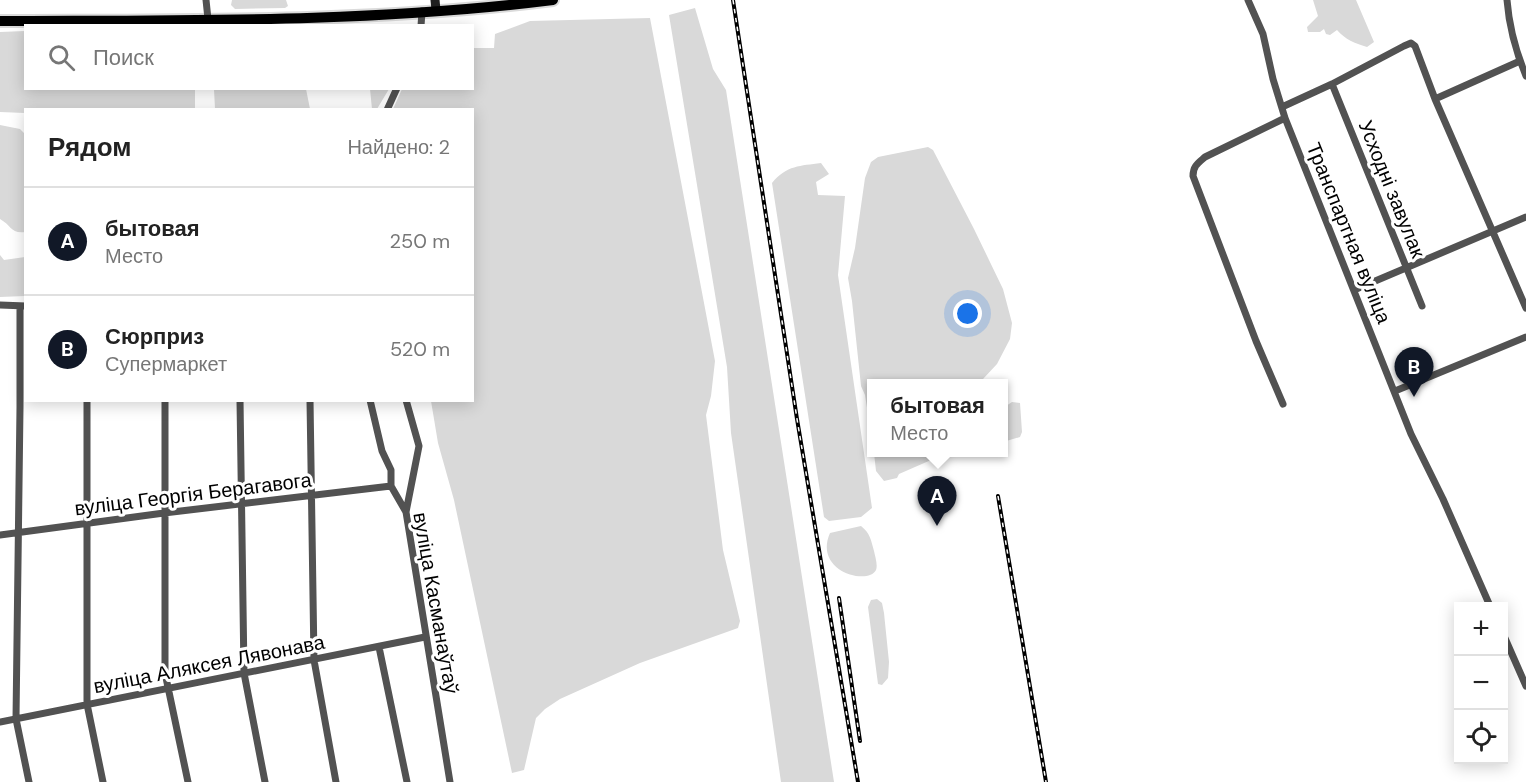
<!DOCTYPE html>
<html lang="ru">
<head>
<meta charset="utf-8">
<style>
  body { margin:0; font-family:"DM Sans",sans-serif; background:#f2f2f2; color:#222 }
  .controls { position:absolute; right:18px; bottom:18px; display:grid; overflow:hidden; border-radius:0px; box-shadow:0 3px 15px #0003 }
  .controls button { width:54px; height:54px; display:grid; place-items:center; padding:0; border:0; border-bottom:2px solid #e0e0e0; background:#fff; color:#222; font:30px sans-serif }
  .you { position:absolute; left:968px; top:314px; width:21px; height:21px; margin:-15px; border:4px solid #fff; border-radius:50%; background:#1a73e8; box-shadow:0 0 0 9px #1a73e833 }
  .badge { display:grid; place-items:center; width:39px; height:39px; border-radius:50%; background:#111827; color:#fff; font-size:20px; font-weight:700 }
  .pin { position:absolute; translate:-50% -50px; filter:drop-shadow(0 2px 3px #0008) }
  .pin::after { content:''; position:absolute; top:32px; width:21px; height:18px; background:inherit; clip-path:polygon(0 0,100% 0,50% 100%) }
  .popup { position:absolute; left:867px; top:379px; width:141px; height:78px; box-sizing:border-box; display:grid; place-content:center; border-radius:0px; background:#fff; filter:drop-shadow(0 2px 4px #0005); font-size:20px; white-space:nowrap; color:#767676 }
  .popup b { font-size:22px; color:#222 }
  .popup::after { content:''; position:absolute; left:50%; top:100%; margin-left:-12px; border:12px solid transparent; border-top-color:#fff }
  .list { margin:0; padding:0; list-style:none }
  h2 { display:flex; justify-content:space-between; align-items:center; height:78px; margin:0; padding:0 24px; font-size:26px }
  h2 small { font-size:20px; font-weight:400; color:#767676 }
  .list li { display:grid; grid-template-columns:39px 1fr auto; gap:18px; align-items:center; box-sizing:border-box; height:108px; padding:0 24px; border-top:2px solid #e0e0e0 }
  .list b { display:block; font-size:22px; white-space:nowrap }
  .list p { margin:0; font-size:20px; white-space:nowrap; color:#767676 }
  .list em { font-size:20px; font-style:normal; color:#767676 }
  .icon { flex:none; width:33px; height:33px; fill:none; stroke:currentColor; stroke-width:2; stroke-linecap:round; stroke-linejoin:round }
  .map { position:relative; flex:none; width:1526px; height:782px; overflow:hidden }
  .search { position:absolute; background:#fff; box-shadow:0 3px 15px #0003; left:24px; top:24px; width:450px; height:66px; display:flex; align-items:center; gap:15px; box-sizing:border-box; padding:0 21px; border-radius:0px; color:#767676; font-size:22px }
  .panel { position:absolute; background:#fff; box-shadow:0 3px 15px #0003; left:24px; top:108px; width:450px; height:294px; border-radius:0px }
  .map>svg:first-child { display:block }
  .green { fill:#d9d9d9 }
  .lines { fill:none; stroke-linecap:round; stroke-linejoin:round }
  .primary-casing { stroke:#dbdbdb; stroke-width:14 }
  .street { stroke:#525252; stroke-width:7 }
  .secondary { stroke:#1f1f1f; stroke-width:9 }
  .primary { stroke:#000; stroke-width:10 }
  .rail-casing { stroke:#000; stroke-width:4 }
  .rail { stroke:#fff; stroke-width:1.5; stroke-dasharray:4.5; stroke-linecap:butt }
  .labels { text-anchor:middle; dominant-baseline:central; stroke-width:6; stroke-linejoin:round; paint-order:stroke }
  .street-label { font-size:20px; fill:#000; stroke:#fff }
</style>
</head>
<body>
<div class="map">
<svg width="1526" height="782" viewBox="0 0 1526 782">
  <rect width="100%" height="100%" fill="#fff"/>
  <path class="green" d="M232,0H286L288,6L285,8L235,9L231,5Z
    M1313,0H1356L1374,42L1367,47C1354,43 1346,40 1337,30L1330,35L1326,34L1324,29L1320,32H1308L1307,27L1318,16Z
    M695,8L713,69L726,90L834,782H781L731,433L727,367L669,15Z
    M650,18L715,361L711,396L706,415L723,550L740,621L738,628L640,663L560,699L545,709L536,718L524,770L512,773L454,500L438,443L431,401L472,400V110L393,109L402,89L472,88L473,48H494L495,34L530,21Z
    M25,31L26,88L195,89V109L26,110L25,113L0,112V32Z
    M214,89H306L310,109H215Z
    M370,89H389L377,109H372Z
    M0,125L20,129L25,134V232C11,234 11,225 0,219Z
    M928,147L933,150L974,229L1003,289L1012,323L1010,339L997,364L983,379L982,383L871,384V433L865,395L861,386L852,301L848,278L855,248L865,178L871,162L878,157Z
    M821,163L829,174L816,182L818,195L845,196L838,275L872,508L861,517L829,521L824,517L772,183C787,165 800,166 821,163Z
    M0,255L4,260L25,257V296L0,297Z
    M1012,402L1020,403L1022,432L1020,437L1003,442V408Z
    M874,453V452L961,453L931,460L899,474L897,478L884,481L876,471Z
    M861,526C870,533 871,540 874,551C875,556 878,565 876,570C868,586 813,571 830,533Z
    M877,599L882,603L884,613L889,662L888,678L882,685L878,684L868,607L871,600Z"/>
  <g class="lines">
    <defs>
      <path id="primary" d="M0,21C184,20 370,23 553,0"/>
    </defs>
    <use href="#primary" class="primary-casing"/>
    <path class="street" d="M206,0L208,19
      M1248,0L1263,34L1273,79L1285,118L1411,434L1443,499L1490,606
      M1507,0C1509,26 1516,52 1526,76
      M421,26L422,11
      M1332,84L1422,306
      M1435,99L1520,61
      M1282,107L1332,84L1404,46L1411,43L1415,46L1435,99L1526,308
      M387,110L397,88
      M1354,290L1526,217
      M0,305L26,306
      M20,306V407L16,719L29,782
      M1395,391L1526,337
      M87,400V704L103,782
      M165,400V673L188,782
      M240,400L244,673L265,782
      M310,400L314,660L336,782
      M370,400L382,451L391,470V486L406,512L450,782
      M406,400L419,446L406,512
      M1283,404L1256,341L1193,176C1193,166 1198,163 1205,157L1285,118
      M0,535L164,513L391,486
      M1504,636L1526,686
      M379,647L407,782
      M0,722L425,637"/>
    <path class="secondary" d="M435,0L436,10"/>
    <use href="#primary" class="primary"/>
    <defs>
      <path id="rail" d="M733,0L797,419L858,782
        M998,496L1046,782
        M839,598L860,741"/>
    </defs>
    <use href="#rail" class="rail-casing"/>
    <use href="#rail" class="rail"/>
  </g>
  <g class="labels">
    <g class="street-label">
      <text transform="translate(1392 189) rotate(68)">Усходні завулак</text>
      <text transform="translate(1349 233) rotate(68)">Транспартная вуліца</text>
      <text transform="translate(193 494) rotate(-7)">вуліца Георгія Берагавога</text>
      <text transform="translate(436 603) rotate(80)">вуліца Касманаўтаў</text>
      <text transform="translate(209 664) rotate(-11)">вуліца Аляксея Лявонава</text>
    </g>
  </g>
</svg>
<div class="controls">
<button>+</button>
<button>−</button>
<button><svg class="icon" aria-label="locate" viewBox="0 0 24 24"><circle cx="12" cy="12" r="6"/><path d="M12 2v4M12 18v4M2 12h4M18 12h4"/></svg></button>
</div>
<div class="you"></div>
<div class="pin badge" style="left:937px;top:526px">A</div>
<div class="popup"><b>бытовая</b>Место</div>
<div class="pin badge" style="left:1414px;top:397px">B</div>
<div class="search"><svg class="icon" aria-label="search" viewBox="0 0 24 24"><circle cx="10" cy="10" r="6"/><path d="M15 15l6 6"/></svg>Поиск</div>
<section class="panel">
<h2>Рядом<small>Найдено: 2</small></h2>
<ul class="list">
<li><span class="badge">A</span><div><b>бытовая</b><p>Место</p></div><em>250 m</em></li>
<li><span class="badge">B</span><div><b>Сюрприз</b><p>Супермаркет</p></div><em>520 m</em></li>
</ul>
</section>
</div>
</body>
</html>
